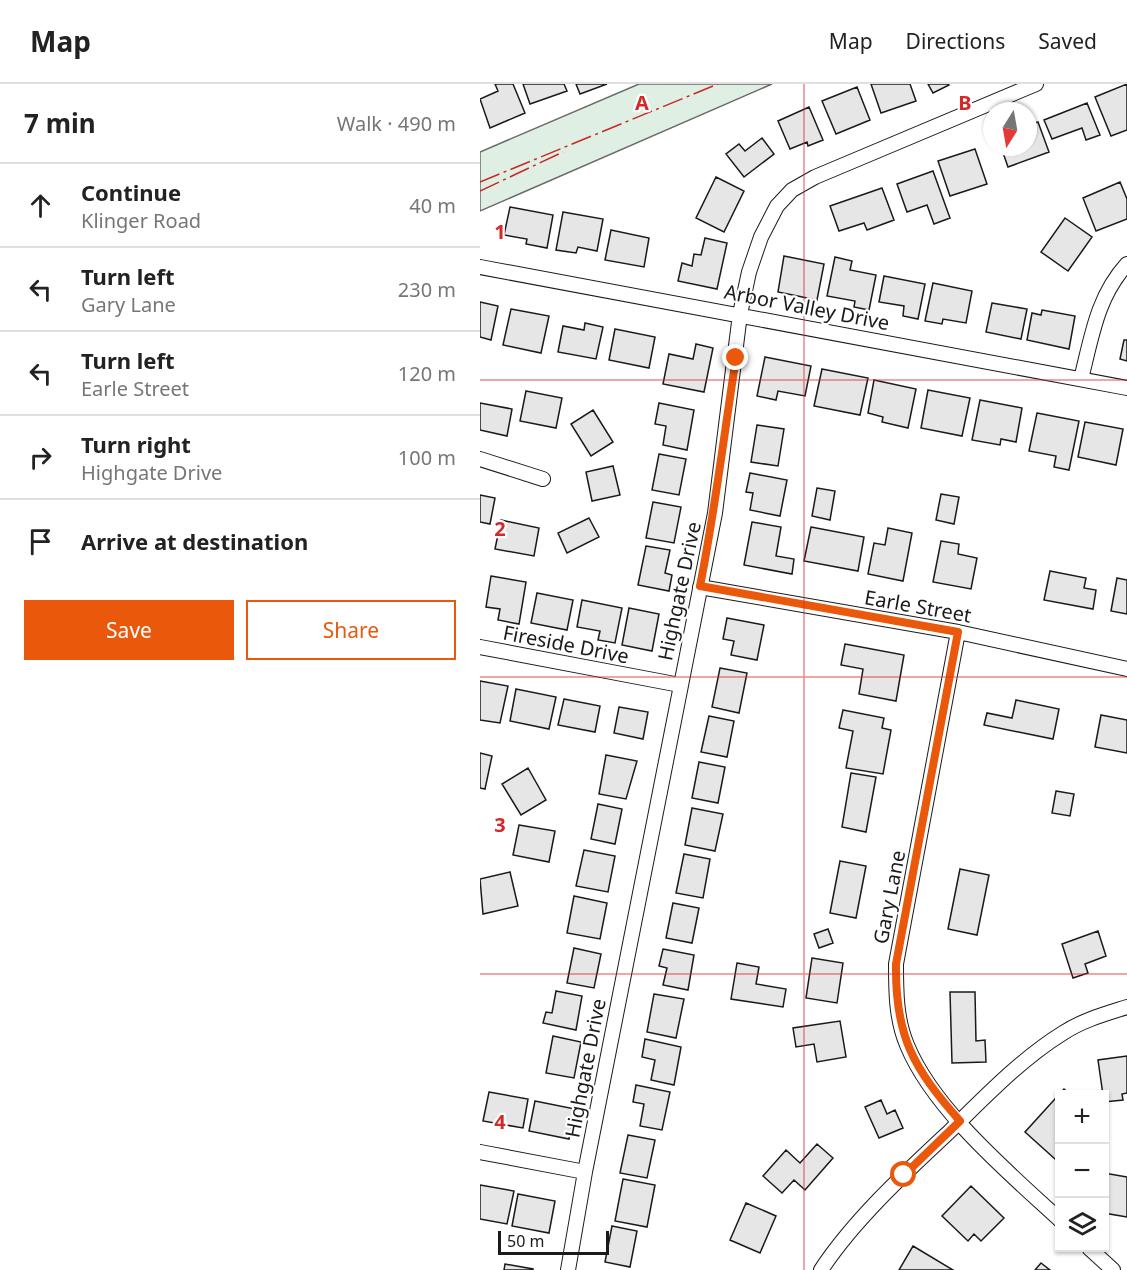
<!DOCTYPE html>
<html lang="en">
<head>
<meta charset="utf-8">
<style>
  body { margin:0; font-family:"Noto Sans",sans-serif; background:#f2f2f2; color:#222 }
  .controls { position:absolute; right:18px; bottom:18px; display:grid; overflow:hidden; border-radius:0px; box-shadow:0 2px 4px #0004 }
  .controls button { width:54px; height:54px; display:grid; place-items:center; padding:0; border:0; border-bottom:2px solid #e0e0e0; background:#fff; color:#222; font:30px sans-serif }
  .compass { position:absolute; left:503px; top:18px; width:54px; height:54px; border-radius:50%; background:#fff; box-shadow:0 2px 4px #0004; rotate:191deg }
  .scale { position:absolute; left:18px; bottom:15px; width:111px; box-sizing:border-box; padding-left:6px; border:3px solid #1a1a1a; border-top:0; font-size:16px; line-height:21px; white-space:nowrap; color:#1a1a1a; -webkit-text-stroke:4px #fff; paint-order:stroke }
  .stop { position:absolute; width:18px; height:18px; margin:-14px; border:4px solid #ea580c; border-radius:50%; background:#fff }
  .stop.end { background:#ea580c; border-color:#fff; box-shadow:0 2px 6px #0008 }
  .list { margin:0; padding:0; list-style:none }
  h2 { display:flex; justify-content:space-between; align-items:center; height:78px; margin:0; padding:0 24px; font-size:26px }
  h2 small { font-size:20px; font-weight:400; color:#767676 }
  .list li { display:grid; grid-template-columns:39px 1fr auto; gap:18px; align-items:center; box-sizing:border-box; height:84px; padding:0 24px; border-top:2px solid #e0e0e0 }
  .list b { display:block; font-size:22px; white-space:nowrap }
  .list p { margin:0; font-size:20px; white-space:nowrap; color:#767676 }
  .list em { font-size:20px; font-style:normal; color:#767676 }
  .actions { display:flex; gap:12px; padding:18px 24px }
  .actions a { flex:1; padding:14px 0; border:2px solid #ea580c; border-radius:0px; text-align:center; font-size:21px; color:#ea580c }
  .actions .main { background:#ea580c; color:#fff }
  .icon { flex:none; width:33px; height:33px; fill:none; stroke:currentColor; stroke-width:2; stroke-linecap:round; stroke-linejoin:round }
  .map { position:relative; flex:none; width:647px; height:1186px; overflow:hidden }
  header { display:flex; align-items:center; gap:36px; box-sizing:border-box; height:84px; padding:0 30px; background:#fff; border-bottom:2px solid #e0e0e0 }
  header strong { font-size:28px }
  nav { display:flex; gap:33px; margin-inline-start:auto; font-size:21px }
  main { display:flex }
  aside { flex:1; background:#fff }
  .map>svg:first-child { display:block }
  .green { fill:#e0efe3; stroke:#6a6a6a; stroke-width:1.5 }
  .building { fill:#e6e6e6; stroke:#1a1a1a; stroke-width:1.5 }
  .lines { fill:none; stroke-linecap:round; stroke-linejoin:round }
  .street-casing { stroke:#1a1a1a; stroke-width:16 }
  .street { stroke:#fff; stroke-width:14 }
  .power { stroke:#c62828; stroke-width:1.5; stroke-dasharray:21 4.5 3 4.5; stroke-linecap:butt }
  .route { stroke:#ea580c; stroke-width:8 }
  .grid { fill:none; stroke:#d62828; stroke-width:1.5; stroke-opacity:0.55 }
  .labels { text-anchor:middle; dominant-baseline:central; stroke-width:4.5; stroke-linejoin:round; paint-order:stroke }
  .street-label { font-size:20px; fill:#1a1a1a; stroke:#fff }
  .grid-label { font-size:20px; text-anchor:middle; font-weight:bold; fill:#d62828; stroke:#fff; stroke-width:4.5; stroke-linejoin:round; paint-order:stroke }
</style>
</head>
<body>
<header>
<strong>Map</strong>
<nav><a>Map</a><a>Directions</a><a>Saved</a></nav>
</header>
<main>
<aside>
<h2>7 min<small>Walk · 490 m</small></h2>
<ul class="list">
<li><svg class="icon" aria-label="ahead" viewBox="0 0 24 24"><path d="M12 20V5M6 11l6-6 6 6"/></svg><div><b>Continue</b><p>Klinger Road</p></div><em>40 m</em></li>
<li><svg class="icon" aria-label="left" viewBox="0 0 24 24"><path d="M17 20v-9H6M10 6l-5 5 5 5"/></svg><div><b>Turn left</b><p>Gary Lane</p></div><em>230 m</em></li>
<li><svg class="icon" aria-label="left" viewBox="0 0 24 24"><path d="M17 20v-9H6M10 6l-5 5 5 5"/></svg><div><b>Turn left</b><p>Earle Street</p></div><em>120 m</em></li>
<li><svg class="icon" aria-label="right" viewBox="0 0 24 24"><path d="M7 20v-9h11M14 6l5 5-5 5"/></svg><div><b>Turn right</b><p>Highgate Drive</p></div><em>100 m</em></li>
<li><svg class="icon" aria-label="arrive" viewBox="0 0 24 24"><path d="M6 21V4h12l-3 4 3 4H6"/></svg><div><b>Arrive at destination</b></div></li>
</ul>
<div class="actions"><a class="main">Save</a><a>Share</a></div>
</aside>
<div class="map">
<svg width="647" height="1186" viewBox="0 0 647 1186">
  <rect width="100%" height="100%" fill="#fff"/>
  <path class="green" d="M159,0H292L0,127V68Z"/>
  <path class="building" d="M15,0H33L45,29L10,44L0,15L18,7Z
    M43,0H84L87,7L50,20Z
    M96,0H127L100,10Z
    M391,0H430L436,17L401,29Z
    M448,0H468L469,1L453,9Z
    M647,0V46L631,52L615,13Z
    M377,3L390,36L356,50L342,17Z
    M607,19L620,51L606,56L602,44L572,55L564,36Z
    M329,23L343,56L328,62L327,58L310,65L298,37Z
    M558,38L569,68L528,83L521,63H548V41Z
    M282,54L294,70L264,93L246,70L259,60L265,67Z
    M495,65L507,100L470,112L458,77Z
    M453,87L470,134L454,140L447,121L427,128L417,100Z
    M236,93L264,107L244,148L216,134Z
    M640,98L647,115V135L616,147L603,114Z
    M402,104L414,136L387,146L384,139L359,147L350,122Z
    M30,123L73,131L67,164L46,160L47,155L24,151Z
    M83,128L123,135L117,167L98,163L96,169L76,166Z
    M585,134L612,153L588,187L561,168Z
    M131,146L169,154L164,183L125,176Z
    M225,154L247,159L237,205L198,197L202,179L212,182L214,170L221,171Z
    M304,172L344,180L337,216L298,208Z
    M355,173L372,177L370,186L396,191L389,226L374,223L375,217L347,212Z
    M404,192L445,200L438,235L423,232L424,222L399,218Z
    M453,199L492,207L486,239L463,235L462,240L445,237Z
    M0,218L18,222L11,256L0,253Z
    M512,219L547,225L541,255L506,248Z
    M31,225L69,232L61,269L23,261Z
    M562,226L595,232L589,265L547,256L552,229L561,231Z
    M105,239L123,243L116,275L78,268L83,242L104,246Z
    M135,245L175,253L169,284L129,276Z
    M644,256H647V277L640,275Z
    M216,260L233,264L224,308L183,300L189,270L213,275Z
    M285,273L331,282L325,312L298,307L296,316L277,312Z
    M342,285L388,294L380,331L334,322Z
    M394,296L436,305L428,344L402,338L403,333L388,329Z
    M448,306L490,314L482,352L441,344Z
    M46,307L82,314L76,344L40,337Z
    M500,316L542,324L536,358L521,355L520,361L492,356Z
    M0,319L32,325L27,352L0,346Z
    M179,319L214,326L207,366L183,361L186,342L175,340Z
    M113,326L133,358L111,372L91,340Z
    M557,329L599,337L589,386L574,383L576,372L549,367Z
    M605,338L643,345L636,381L598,373Z
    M277,341L304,345L298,382L271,378Z
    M179,370L206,375L199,411L172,406Z
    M133,382L140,411L112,417L106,388Z
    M270,389L307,396L300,432L270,426L273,409L266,408Z
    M337,404L355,407L350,436L332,432Z
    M461,410L479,413L474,440L456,436Z
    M0,411L15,414L10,440L0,438Z
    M173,418L201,423L194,459L166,454Z
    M109,434L119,453L87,469L78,449Z
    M21,436L59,444L54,472L15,465Z
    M272,438L301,443L296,472L314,475L312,490L264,481Z
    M331,443L384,453L378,487L324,477Z
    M408,444L432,449L423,497L388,490L394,459L405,461Z
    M461,457L479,460L478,470L497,474L491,505L453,498Z
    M166,462L190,466L185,489L192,491L189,507L158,501Z
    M570,487L606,494L604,504L616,506L613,525L564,516Z
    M11,492L46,498L39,540L18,536L20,525L6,523Z
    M637,494L647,496V530L631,527Z
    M57,509L93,516L87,546L51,539Z
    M102,516L142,524L135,559L118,556L120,547L97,543Z
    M149,524L179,530L172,567L142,561Z
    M247,534L284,541L277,576L251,571L254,557L243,555Z
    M365,560L424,571L416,617L379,610L383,585L361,581Z
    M240,584L267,589L259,629L232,623Z
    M0,597L28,602L20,639L0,636Z
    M36,605L76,613L69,645L30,637Z
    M84,615L120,622L115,648L78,641Z
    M536,616L579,625L573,655L504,641L507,629L532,634Z
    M139,623L168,628L163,655L134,649Z
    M363,626L404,634L402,644L411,646L403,690L366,684L373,647L359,644Z
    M621,631L647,636V669L615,663Z
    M229,632L254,637L247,673L221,668Z
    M0,669L12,672L5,705L0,704Z
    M126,671L157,677L146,715L119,710Z
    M219,678L245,683L238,719L212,714Z
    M48,684L66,716L41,731L22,700Z
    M371,689L396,693L386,748L362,743Z
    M576,707L594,710L590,732L572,729Z
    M118,720L142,725L135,760L111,755Z
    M212,724L243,730L235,767L205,761Z
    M39,741L75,747L69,778L33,771Z
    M104,766L135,772L128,808L96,802Z
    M204,770L230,775L223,814L196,809Z
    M360,777L386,782L376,834L350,829Z
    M480,785L509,791L497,851L468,845Z
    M30,788L38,822L3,830L0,795Z
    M94,812L127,819L120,855L87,849Z
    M193,819L219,824L212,859L186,854Z
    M348,845L353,859L339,864L334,850Z
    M618,847L626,872L605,880L608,889L593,894L582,860Z
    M94,864L121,870L114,904L87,899Z
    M183,865L214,871L208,906L183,901L187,884L179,882Z
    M332,874L363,879L357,919L326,914Z
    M257,879L279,883L276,900L306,905L303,923L251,915Z
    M76,907L102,912L96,946L63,939L66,928L72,929Z
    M470,908H495L496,957L505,956L506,978L472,979Z
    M174,910L204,915L196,954L167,948Z
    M360,937L366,973L337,978L334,960L316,963L313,944Z
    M73,952L101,958L94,994L66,989Z
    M165,955L201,963L194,1001L171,996L175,976L162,973Z
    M647,972V1009L642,1010L643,1016L624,1018L618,976Z
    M156,1001L190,1008L182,1046L160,1042L164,1020L153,1018Z
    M584,1005L590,1010H580V1070L575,1075L545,1048Z
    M9,1008L48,1015L43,1044L3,1037Z
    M401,1016L407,1030L415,1026L423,1044L399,1054L385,1023Z
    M55,1017L95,1025L89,1055L49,1047Z
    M148,1051L175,1056L167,1094L140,1089Z
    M337,1060L353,1074L325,1106L314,1096L302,1109L283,1092L306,1066L320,1079Z
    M624,1089L647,1093V1133L624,1129Z
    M143,1095L175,1101L167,1143L135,1137Z
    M0,1101L34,1107L27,1140L0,1135Z
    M491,1102L524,1134L501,1157L494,1150L488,1157L462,1132Z
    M38,1110L75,1117L69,1149L32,1142Z
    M266,1119L296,1132L280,1169L250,1156Z
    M132,1142L157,1147L150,1183L125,1178Z
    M433,1162L473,1186H419Z
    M561,1179L570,1186H555Z
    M25,1180L53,1185V1186H24Z"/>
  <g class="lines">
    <defs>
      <path id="street" d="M0,183L647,304
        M601,295C612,252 617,213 647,180
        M0,375L63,395
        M220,503L478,548L647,585
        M478,548L416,880C416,907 416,935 427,961C453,1025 529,1089 580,1136
        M0,563L200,601
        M0,1068L105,1088
        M609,1164L633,1186
        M88,1186L105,1088L235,429L260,230L269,188L281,153L297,122L312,106L335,93L556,0
        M341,1186C374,1136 425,1089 469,1048C505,1013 541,975 583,949C603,936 625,930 647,923"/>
    </defs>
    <use href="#street" class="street-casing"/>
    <use href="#street" class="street"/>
    <path class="power" d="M0,98L238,0
      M0,107L83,68"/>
  </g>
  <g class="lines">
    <path class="route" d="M256,274C244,350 235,427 220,502L478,548L416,880C415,952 433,984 480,1037L424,1091"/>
  </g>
  <path class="grid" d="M324,0V1186M0,296H647M0,593H647M0,890H647"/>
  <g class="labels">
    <g class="street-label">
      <text transform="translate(327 223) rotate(11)">Arbor Valley Drive</text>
      <text transform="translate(199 507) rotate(-78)">Highgate Drive</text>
      <text transform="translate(438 522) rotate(10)">Earle Street</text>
      <text transform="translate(86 560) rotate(11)">Fireside Drive</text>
      <text transform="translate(409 813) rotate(-79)">Gary Lane</text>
      <text transform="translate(105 984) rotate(-79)">Highgate Drive</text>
    </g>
  </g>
  <g class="grid-label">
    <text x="162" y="26">A</text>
    <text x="485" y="26">B</text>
    <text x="20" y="155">1</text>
    <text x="20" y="452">2</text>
    <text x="20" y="748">3</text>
    <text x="20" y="1045">4</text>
  </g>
</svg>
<div class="controls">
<button>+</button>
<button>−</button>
<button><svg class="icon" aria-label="layers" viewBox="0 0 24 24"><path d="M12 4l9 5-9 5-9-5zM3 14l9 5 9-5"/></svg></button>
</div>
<svg class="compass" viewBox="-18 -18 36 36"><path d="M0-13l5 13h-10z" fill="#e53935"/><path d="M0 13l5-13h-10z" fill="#767676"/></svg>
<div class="scale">50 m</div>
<div class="stop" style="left:424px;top:1091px"></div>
<div class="stop end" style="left:256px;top:274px"></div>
</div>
</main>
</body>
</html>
